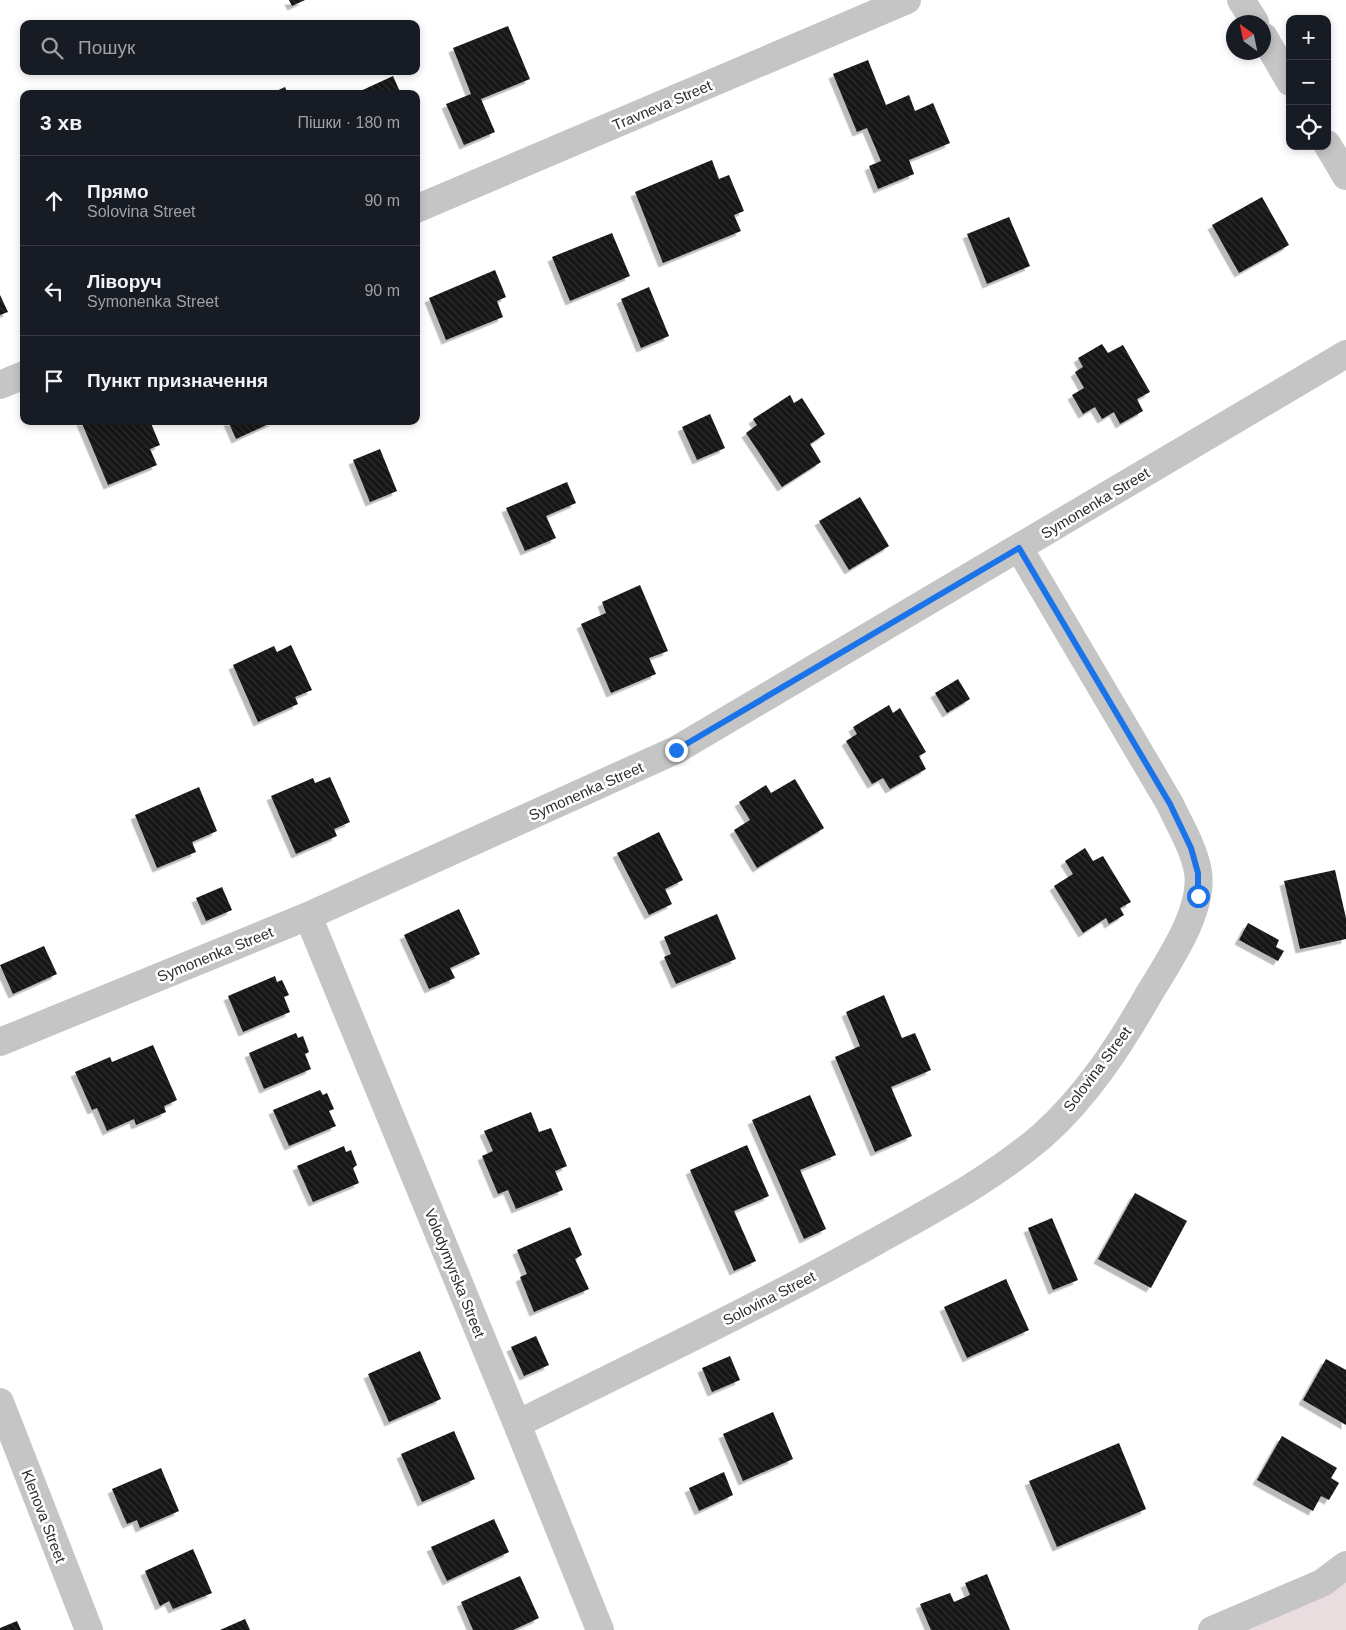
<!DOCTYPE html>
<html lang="uk">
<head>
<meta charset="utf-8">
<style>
  body { margin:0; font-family:Arial,sans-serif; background:#242831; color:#f1f3f6 }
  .controls { position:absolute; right:15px; top:15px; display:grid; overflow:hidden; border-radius:10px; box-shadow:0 2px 8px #0003 }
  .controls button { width:45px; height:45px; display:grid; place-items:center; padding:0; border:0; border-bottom:1px solid #363941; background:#171b24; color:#f1f3f6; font:25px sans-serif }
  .compass { position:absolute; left:1226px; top:15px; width:45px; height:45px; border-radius:50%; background:#171b24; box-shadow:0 2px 8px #0003; rotate:327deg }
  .stop { position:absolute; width:15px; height:15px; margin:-11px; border:4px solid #1a73e8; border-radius:50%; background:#fff }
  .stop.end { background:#1a73e8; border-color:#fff; box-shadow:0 1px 5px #0008 }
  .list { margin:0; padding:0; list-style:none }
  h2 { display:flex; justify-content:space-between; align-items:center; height:65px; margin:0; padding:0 20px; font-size:21px }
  h2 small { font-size:16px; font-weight:400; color:#9ea1a6 }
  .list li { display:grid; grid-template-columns:32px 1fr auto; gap:15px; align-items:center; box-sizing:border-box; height:90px; padding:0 20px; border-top:1px solid #363941 }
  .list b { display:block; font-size:19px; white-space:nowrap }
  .list p { margin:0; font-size:16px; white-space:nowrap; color:#9ea1a6 }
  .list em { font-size:16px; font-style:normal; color:#9ea1a6 }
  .icon { flex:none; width:28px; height:28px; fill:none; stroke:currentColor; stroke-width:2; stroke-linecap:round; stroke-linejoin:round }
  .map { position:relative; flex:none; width:1346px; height:1630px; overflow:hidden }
  .search { position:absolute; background:#171b24; box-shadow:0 2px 8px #0003; left:20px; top:20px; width:400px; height:55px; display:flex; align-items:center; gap:12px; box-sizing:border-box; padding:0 18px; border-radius:10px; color:#9ea1a6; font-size:19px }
  .panel { position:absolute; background:#171b24; box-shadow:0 2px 8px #0003; left:20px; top:90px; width:400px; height:335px; border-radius:10px }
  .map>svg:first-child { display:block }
  .grass { fill:#eadddf }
  .building { fill:url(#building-back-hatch); filter:url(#shadow) }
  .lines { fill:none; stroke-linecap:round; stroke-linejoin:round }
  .minor { stroke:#c5c5c5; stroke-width:28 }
  .route { stroke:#1a73e8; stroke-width:6 }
  .labels { text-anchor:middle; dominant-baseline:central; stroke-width:5; stroke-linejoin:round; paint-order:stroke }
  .street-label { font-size:15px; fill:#2e2e2e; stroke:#fff }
</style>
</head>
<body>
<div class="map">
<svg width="1346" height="1630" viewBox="0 0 1346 1630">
  <defs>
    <pattern id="building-back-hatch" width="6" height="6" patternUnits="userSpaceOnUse" patternTransform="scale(1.25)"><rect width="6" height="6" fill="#151515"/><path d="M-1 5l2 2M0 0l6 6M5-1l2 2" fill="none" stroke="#2f2f2f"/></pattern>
    <filter id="shadow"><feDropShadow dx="-4.5" dy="4.5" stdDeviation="0" flood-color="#0004"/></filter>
  </defs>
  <rect width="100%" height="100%" fill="#fff"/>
  <path class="grass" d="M1346,1582V1630H1246L1328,1595Z"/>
  <path class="building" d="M289,0H305L292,6Z
    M508,26L530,79L481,99L495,132L464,145L446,104L471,94L453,48Z
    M868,60L886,105L909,95L915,111L933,103L950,143L909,160L914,174L878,189L869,166L881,161L867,128L857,132L833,74Z
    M393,76L401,94H354Z
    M285,87L288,94H270Z
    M712,160L719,179L729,175L744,211L734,215L741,231L663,263L635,192Z
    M1262,197L1289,245L1239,273L1212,225Z
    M1009,217L1030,266L987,284L967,234Z
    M612,233L630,276L570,301L552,257Z
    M495,270L506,297L497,301L503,317L446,340L429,298Z
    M649,287L669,336L641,348L621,299Z
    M0,295L8,312L0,315Z
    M1102,344L1108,353L1123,345L1150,392L1137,399L1143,411L1120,424L1114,412L1102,419L1095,407L1083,414L1072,395L1084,388L1075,372L1083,367L1078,358Z
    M790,395L794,403L802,398L825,434L810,444L821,462L782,487L746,433L757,425L753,419Z
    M710,414L725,448L697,460L682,427Z
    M81,421H138L140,424L150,421L160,445L150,449L157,465L108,485Z
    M228,421H275L236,439Z
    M380,449L397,491L370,502L353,460Z
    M567,482L576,503L546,516L556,538L525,551L506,508Z
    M860,497L889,546L849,570L819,521Z
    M640,585L668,651L649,658L656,674L611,693L581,624L606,613L602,602Z
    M291,645L312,690L295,697L298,704L258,722L233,665L274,646L277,652Z
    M958,679L970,699L947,713L935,693Z
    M889,705L893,713L900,708L926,752L919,756L926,769L890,789L883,778L872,784L846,741L857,734L853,727Z
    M330,777L350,822L334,829L337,836L296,854L271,796L313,778L315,783Z
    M795,779L824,828L757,868L734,830L750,820L739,802L766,785L771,793Z
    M199,787L217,831L192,842L196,852L157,868L135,815Z
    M659,832L683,880L665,889L672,904L649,915L617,853Z
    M1085,848L1093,861L1103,856L1131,902L1120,908L1124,915L1109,924L1106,918L1083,933L1054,886L1073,874L1065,861Z
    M1335,870L1346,918V939L1300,949L1284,881Z
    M222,887L232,910L206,921L196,898Z
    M459,909L480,954L450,968L455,978L429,989L404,935Z
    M717,914L736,959L676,984L664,957L671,954L664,937Z
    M1248,923L1279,940L1276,947L1284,951L1278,961L1239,940Z
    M44,946L57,974L13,994L0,965Z
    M275,976L277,982L282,980L289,995L284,997L290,1012L243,1032L228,996Z
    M884,995L902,1038L915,1033L931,1070L891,1087L912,1136L875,1152L835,1057L860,1046L846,1012Z
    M296,1033L298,1038L303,1036L309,1052L305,1054L311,1069L264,1089L249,1053Z
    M153,1045L177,1100L164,1106L166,1112L136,1125L134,1119L107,1131L97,1108L92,1110L75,1072L110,1057L112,1062Z
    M320,1090L323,1095L327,1093L334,1109L329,1111L336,1126L289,1146L273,1110Z
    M810,1095L836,1155L800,1170L826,1229L804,1239L752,1120Z
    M531,1112L539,1132L551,1128L567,1166L555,1171L563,1190L516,1209L508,1190L498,1194L482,1156L493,1151L484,1131Z
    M747,1145L769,1196L734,1211L756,1261L734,1271L690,1170Z
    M344,1146L346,1152L351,1150L357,1165L353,1168L359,1183L313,1202L297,1166Z
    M1135,1193L1187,1221L1151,1288L1098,1259Z
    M1052,1218L1078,1280L1053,1290L1028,1228Z
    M570,1227L582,1255L575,1259L589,1289L534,1312L520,1277L527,1274L517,1250Z
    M1006,1279L1029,1330L967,1358L944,1307Z
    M536,1336L549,1365L524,1376L511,1347Z
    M420,1351L441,1399L389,1422L368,1374Z
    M730,1356L740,1380L712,1392L702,1368Z
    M1326,1359L1346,1370V1425L1303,1400Z
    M773,1412L793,1459L743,1481L723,1434Z
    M454,1431L475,1479L422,1502L401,1454Z
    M1282,1436L1337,1468L1331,1478L1339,1483L1329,1500L1321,1496L1313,1511L1257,1480Z
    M1119,1443L1146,1509L1057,1547L1029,1481Z
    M161,1468L179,1511L140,1528L137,1520L127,1524L112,1489Z
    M724,1472L733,1495L699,1511L689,1488Z
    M494,1519L509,1552L447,1581L431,1547Z
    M193,1549L212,1593L173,1609L169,1601L160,1606L145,1571Z
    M987,1574L1010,1630H931L920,1604L950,1593L954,1602L970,1595L965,1583Z
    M520,1576L539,1618L513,1630H473L461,1602Z
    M245,1619L250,1630H220Z
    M17,1621L21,1630H0V1628Z"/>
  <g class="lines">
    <path class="minor" d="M1241,0L1255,22
      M1264,37L1290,82
      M1327,144L1346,176
      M416,209L907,0
      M0,385L24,375
      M308,916L517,1424L600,1630
      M0,1042L308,916L676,750L1346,354
      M0,1402L89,1630
      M517,1424C637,1364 758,1307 875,1242C932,1210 992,1179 1042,1136C1086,1097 1120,1045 1149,994C1168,962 1204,911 1198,872C1194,848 1180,826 1170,804L1019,548
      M1212,1630L1322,1583L1346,1565"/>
  </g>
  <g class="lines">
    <path class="route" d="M676,750L1019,548L1170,804L1191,848L1198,873V896"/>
  </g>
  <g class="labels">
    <g class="street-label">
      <text transform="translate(662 105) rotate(-23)">Travneva Street</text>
      <text transform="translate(1095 503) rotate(-31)">Symonenka Street</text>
      <text transform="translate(586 791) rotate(-24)">Symonenka Street</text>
      <text transform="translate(215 954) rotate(-22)">Symonenka Street</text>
      <text transform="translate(1097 1069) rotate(-53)">Solovina Street</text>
      <text transform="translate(455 1273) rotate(68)">Volodymyrska Street</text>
      <text transform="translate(769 1298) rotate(-27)">Solovina Street</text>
      <text transform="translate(44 1516) rotate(69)">Klenova Street</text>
    </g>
  </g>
</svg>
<div class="controls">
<button>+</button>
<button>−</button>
<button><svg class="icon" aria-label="locate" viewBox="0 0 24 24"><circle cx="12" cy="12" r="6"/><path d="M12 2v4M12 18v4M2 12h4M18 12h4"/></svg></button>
</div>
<svg class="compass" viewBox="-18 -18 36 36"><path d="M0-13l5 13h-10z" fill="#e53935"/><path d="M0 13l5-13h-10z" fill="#9ea1a6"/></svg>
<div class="stop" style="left:1198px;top:896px"></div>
<div class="stop end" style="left:676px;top:750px"></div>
<div class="search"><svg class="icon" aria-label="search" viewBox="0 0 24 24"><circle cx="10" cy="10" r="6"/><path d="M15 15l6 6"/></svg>Пошук</div>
<section class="panel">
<h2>3 хв<small>Пішки · 180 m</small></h2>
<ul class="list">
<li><svg class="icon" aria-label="ahead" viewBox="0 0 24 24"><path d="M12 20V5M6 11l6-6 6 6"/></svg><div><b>Прямо</b><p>Solovina Street</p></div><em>90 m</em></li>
<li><svg class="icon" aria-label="left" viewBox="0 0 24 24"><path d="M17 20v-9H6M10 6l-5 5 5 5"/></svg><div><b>Ліворуч</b><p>Symonenka Street</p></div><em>90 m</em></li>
<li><svg class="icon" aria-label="arrive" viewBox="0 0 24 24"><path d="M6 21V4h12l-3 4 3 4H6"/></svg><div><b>Пункт призначення</b></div></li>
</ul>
</section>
</div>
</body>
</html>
